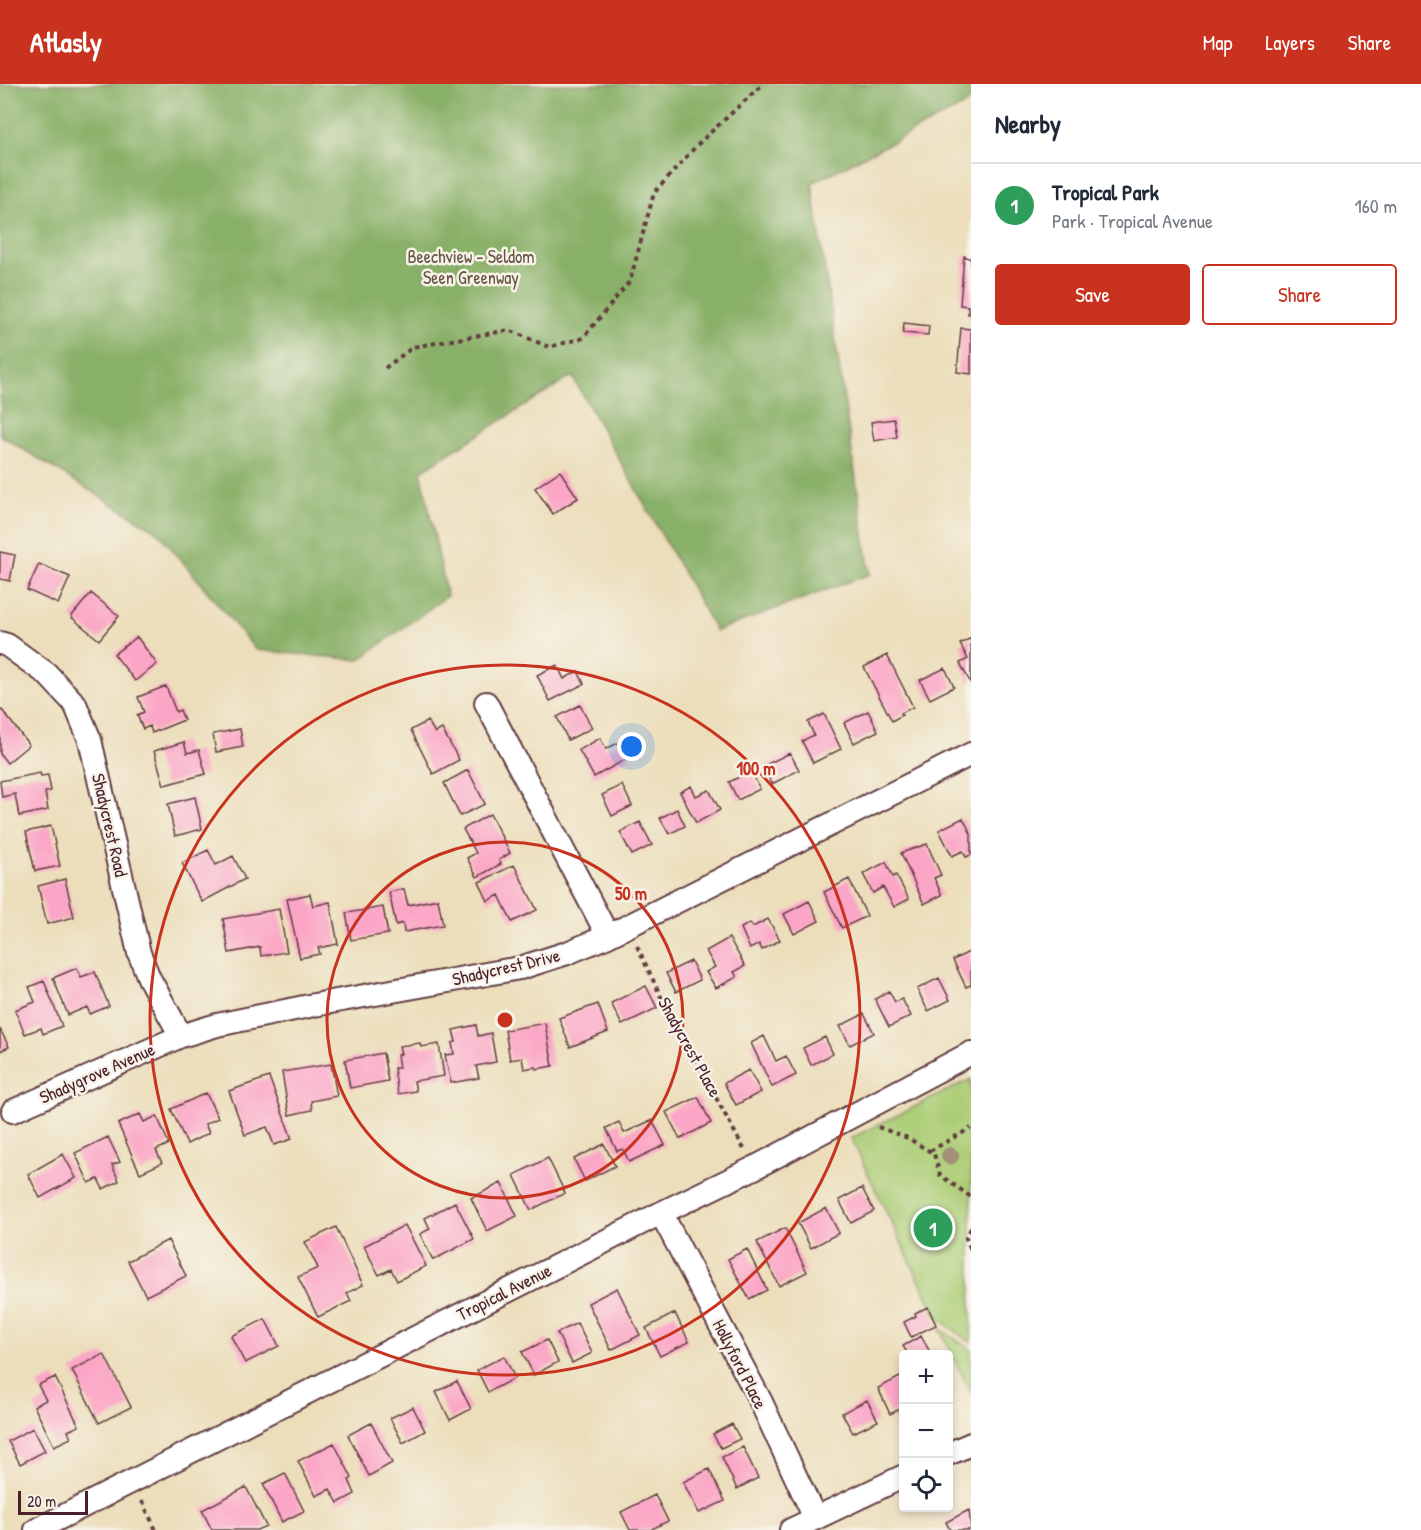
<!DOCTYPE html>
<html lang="en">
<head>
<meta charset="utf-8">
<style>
  body { margin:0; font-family:"Patrick Hand",sans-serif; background:#f2f2f3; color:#1f2937 }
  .controls { position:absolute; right:18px; bottom:18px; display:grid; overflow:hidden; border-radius:6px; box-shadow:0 3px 9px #0003 }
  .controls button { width:54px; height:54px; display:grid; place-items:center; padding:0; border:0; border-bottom:2px solid #e0e1e3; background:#fff; color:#1f2937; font:30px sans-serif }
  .scale { position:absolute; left:18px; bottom:15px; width:70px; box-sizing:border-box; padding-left:6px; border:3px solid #4a1f2b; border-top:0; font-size:16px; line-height:21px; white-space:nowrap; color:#4a1f2b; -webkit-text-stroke:4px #f7f3e8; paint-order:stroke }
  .you { position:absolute; left:632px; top:663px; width:21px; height:21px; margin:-15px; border:4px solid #fff; border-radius:50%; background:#1a73e8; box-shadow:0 0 0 9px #1a73e833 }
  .badge { display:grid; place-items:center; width:39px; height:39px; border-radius:50%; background:#c8321e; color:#fff; font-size:20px; font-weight:700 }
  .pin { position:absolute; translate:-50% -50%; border:3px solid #fff; box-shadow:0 2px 6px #0006 }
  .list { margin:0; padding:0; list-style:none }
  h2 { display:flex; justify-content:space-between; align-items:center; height:78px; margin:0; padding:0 24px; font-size:26px }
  h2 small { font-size:20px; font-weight:400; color:#747a83 }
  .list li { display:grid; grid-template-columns:39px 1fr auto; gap:18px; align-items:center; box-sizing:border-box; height:84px; padding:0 24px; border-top:2px solid #e0e1e3 }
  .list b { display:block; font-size:22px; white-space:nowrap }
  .list p { margin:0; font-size:20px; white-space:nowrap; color:#747a83 }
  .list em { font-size:20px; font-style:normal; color:#747a83 }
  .actions { display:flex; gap:12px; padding:18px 24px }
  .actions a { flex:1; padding:14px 0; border:2px solid #c8321e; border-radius:6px; text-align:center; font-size:21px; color:#c8321e }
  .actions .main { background:#c8321e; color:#fff }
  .icon { flex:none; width:33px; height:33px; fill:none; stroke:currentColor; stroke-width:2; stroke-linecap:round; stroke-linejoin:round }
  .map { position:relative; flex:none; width:971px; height:1446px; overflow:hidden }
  header { display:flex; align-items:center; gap:36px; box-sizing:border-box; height:84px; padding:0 30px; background:#c8321e; color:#fff }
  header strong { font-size:28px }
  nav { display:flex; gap:33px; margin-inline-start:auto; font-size:21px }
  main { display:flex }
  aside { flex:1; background:#fff }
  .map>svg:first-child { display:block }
  .green { fill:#accd76; stroke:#7b7650; stroke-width:1.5 }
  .forest { fill:#89b067; stroke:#6a6849; stroke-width:1.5 }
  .building { fill:#fba6c6 }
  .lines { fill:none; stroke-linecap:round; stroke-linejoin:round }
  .minor-casing { stroke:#623c41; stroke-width:26 }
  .path { stroke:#623c41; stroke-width:4; stroke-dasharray:4.5 4.5; stroke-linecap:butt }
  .minor { stroke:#fff; stroke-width:22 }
  .tree { fill:#a39278 }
  .ring { fill:none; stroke:#c8321e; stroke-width:3 }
  .labels { text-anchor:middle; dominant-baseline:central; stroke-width:5; stroke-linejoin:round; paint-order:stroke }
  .park-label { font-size:18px; fill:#675342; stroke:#f7f3e8 }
  .street-label { font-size:18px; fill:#4a1f2b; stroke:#f7f3e8 }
  .centre { fill:#c8321e; stroke:#f7f3e8; stroke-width:3 }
  .ring-label { font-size:18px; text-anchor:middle; font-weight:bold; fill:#c8321e; stroke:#f7f3e8; stroke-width:5; stroke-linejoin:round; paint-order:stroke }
</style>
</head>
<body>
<header>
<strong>Atlasly</strong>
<nav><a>Map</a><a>Layers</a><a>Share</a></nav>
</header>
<main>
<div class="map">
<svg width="971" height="1446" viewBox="0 0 971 1446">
  <rect width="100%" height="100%" fill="#f7f3e8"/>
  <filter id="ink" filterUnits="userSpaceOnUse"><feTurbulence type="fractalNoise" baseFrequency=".0167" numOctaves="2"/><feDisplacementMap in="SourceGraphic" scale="12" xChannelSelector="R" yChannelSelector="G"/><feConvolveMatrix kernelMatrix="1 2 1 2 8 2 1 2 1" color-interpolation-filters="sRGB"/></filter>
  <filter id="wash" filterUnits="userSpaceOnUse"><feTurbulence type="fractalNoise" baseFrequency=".008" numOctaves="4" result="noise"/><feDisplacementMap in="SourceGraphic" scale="24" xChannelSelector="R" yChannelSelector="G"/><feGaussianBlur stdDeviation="1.35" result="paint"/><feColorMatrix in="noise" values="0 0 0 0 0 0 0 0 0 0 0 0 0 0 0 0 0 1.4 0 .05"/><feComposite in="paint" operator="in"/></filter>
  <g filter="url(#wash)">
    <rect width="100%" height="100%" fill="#ecdebb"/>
    <path class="green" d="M971,995V1259L937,1233L851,1054Z
      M939,1244L971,1266V1309Z"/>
    <path class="forest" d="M0,0H971V15L965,21L812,99L870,490L716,547L572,292L421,387L447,512L359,576L256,566L158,448L0,351Z"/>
    <g id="blocks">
      <path class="building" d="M964,172L971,175V230H968V222L960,221Z
        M904,239L929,242L928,251L903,249Z
        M961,244L971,245V290L957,288Z
        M894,335L897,353L874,357L871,338Z
        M560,387L578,414L553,430L535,404Z
        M0,468L15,471L10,497L0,495Z
        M39,480L70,493L58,520L27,506Z
        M91,509L119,532L99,556L71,533Z
        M137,553L157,580L135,597L114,570Z
        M971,554V600L960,579L968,575L960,560Z
        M887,571L913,623L901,629L902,631L892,637L864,583Z
        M557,581L564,595L578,587L584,600L550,617L537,591Z
        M945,584L954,603L930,615L920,596Z
        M166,602L176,628L180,626L184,636L152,649L150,642L143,645L137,631L144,628L138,613Z
        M580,621L592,644L568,656L557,633Z
        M2,626L29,661L7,679L0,670V627Z
        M868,627L878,647L854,659L844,639Z
        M824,630L841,665L813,679L802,657L814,651L808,638Z
        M428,637L435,649L442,645L459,676L433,690L411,646Z
        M240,645L243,663L216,668L213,650Z
        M600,654L606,665L622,657L630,673L594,693L579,666Z
        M184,658L187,669L199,666L206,690L164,701L154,667Z
        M790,669L799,686L772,700L763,682Z
        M468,686L485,720L460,732L444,699Z
        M751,687L760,705L738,716L729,698Z
        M40,689L41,692L48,691L51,707L45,708L48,726L19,732L15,710L2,713L0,697Z
        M622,701L632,722L612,732L602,711Z
        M691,702L696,712L709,706L720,726L696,739L680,708Z
        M195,713L202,745L175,752L168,720Z
        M677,725L685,742L669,750L660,734Z
        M490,730L510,769L499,776L501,780L477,793L467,774L476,769L463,745Z
        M963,734L971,750V771L966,773L963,767L952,772L939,746Z
        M640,738L652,761L632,771L620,748Z
        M51,742L60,782L35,787L26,748Z
        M927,760L941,791L934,794L942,811L924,820L901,769Z
        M208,766L216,781L233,772L245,795L202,818L182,779Z
        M886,778L893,793L896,791L909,815L894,823L883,803L873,809L863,790Z
        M514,781L537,826L512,838L499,811L488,817L479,798Z
        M65,795L74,833L47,840L38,802Z
        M849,795L867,832L842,844L824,808Z
        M404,805L408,821L438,815L443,841L404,848L403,839L396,841L389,808Z
        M310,810L313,822L330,818L338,860L318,864L320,870L300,874L287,815Z
        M809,817L819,837L794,850L784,830Z
        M383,823L388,850L351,856L346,829Z
        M279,825L287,868L261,872L260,863L229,869L223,835Z
        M768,835L780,856L762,866L759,860L750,865L741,844L750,839L753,843Z
        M729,854L745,882L734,888L737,893L716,904L706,888L715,883L706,867Z
        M971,867V901L966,903L953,876Z
        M691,877L700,896L676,908L666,889Z
        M77,884L81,893L95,888L109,922L90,930L87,923L68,931L53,894Z
        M939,894L950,916L928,927L917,905Z
        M44,897L62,942L43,950L41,944L25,950L15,926L35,918L29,903Z
        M646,902L657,924L622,941L611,919Z
        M889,907L895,918L902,915L911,932L889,943L875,915Z
        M598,920L608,948L570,963L559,934Z
        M864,930L874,949L850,961L840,942Z
        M545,939L553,982L536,985V983L524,985L522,974L510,976L505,946Z
        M476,941L478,952L491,949L496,978L476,982L479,994L451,999L445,971L454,970L452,959L456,958L453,946Z
        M0,945L9,963L0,967Z
        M764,952L776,977L786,972L796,991L772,1003L751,959Z
        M825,953L833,970L811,981L803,964Z
        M420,959L421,963L439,960L444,992L414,997L416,1007L398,1010L394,984H399L397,971L401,970L399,962Z
        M383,969L388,997L350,1004L345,976Z
        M331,980L337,1012L311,1017L312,1026L289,1031L282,988Z
        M749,986L761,1008L736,1021L724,999Z
        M269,993L292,1055L274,1061L267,1043L245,1051L229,1007Z
        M206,1009L218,1034L205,1040L209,1049L187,1060L171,1025Z
        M698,1013L711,1039L680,1055L666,1028Z
        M140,1030L144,1038L157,1032L169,1060L156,1066L162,1079L140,1089L118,1040Z
        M652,1036L665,1061L629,1078L623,1065L617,1067L606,1044L619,1038L624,1049Z
        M108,1053L120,1078L112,1081L119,1097L103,1105L98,1095L89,1099L75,1069Z
        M604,1060L615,1082L585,1097L574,1075Z
        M63,1070L76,1094L40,1114L28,1090Z
        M548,1074L565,1109L531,1126L514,1091Z
        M501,1099L517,1132L487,1147L471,1114Z
        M862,1104L874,1127L851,1139L839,1116Z
        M455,1118L474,1155L433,1176L420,1150L430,1145L425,1134Z
        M826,1124L839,1149L811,1164L798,1139Z
        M405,1141L426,1182L397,1197L391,1185L379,1191L364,1162Z
        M336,1143L363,1201L347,1209L351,1217L318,1233L298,1193L318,1184L305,1158Z
        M785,1144L807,1188L779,1202L757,1158Z
        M168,1156L186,1192L146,1212L128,1177Z
        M747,1165L767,1206L749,1215L728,1175Z
        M617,1204L640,1251L611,1266L588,1219Z
        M928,1223L936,1241L911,1253L904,1238L916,1232L915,1229Z
        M675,1229L689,1258L660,1272L646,1244Z
        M265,1235L279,1262L245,1279L231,1252Z
        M577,1239L592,1269L572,1279L557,1249Z
        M921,1252L931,1270H908L903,1262Z
        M547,1256L558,1278L534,1291L522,1268Z
        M104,1270L131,1323L99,1339L72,1286Z
        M504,1272L515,1294L488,1308L477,1286Z
        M904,1291V1323L890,1330L878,1304Z
        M55,1293L79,1342L68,1347L71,1354L54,1362L34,1322L46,1316L38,1301Z
        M457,1297L471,1325L450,1336L436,1308Z
        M867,1316L878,1337L853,1349L842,1329Z
        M413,1323L425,1347L403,1359L390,1334Z
        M371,1339L392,1379L369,1392L348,1351Z
        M732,1340L740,1355L721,1364L713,1350Z
        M33,1344L45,1367L20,1380L8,1357Z
        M334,1359L352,1394L349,1396L355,1410L338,1419L330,1405L316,1412L298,1377Z
        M743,1363L758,1394L737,1405L722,1373Z
        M709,1385L725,1417L699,1429L683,1398Z
        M285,1389L304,1427L282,1438L263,1400Z
        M246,1403L266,1442L257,1446H212L202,1426Z
        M655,1411L668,1437L650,1446H630L621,1428Z
        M969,1426L971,1446H950L946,1438Z"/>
    </g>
  </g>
  <g filter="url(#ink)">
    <use href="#blocks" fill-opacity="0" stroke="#623c41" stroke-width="1.5"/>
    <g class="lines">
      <defs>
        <path id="minor" d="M0,559L7,561L47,590L75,620L90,656L139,869L149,894L181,952
          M486,619L608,852
          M13,1027L181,952L217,941L314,921L520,884L567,869L608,852L971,670
          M661,1129L761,1318L815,1434
          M948,1370L971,1360
          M36,1446L661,1129L754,1084L971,969
          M791,1446L904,1392"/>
      </defs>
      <use href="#minor" class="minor-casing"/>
      <path class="path" d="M385,284L413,263L509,246L549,263L583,254L630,197L654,109L698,60L763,0
        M637,862L663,917L744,1065
        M878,1043L908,1054L934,1070L940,1091L971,1113
        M930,1067L971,1044
        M971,1144L966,1154L971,1166
        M142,1417L156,1446"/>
      <use href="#minor" class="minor"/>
    </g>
    <circle class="tree" cx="950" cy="1072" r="9"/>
  </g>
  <g class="ring">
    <circle cx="505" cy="936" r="178"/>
    <circle cx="505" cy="936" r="355"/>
  </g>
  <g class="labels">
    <g class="park-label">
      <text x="471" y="172">Beechview - Seldom<tspan x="471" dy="21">Seen Greenway</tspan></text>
    </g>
    <g class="street-label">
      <text transform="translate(110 741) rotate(77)">Shadycrest Road</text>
      <text transform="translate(506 883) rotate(-13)">Shadycrest Drive</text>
      <text transform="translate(690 963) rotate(61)">Shadycrest Place</text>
      <text transform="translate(97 989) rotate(-24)">Shadygrove Avenue</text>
      <text transform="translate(504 1208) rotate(-27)">Tropical Avenue</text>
      <text transform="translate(740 1280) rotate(63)">Hollyford Place</text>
    </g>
  </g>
  <circle cx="505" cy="936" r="9" class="centre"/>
  <g class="ring-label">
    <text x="756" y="691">100 m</text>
    <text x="631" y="816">50 m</text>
  </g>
</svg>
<div class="controls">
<button>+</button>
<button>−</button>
<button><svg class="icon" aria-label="locate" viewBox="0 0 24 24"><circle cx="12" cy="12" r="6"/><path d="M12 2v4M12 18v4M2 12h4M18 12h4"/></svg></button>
</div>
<div class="scale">20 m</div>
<div class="you"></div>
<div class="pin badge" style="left:933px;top:1144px;background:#2e9e5b">1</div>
</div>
<aside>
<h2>Nearby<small></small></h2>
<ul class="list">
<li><span class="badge" style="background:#2e9e5b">1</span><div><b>Tropical Park</b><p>Park · Tropical Avenue</p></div><em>160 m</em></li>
</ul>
<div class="actions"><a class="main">Save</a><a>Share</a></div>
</aside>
</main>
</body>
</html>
